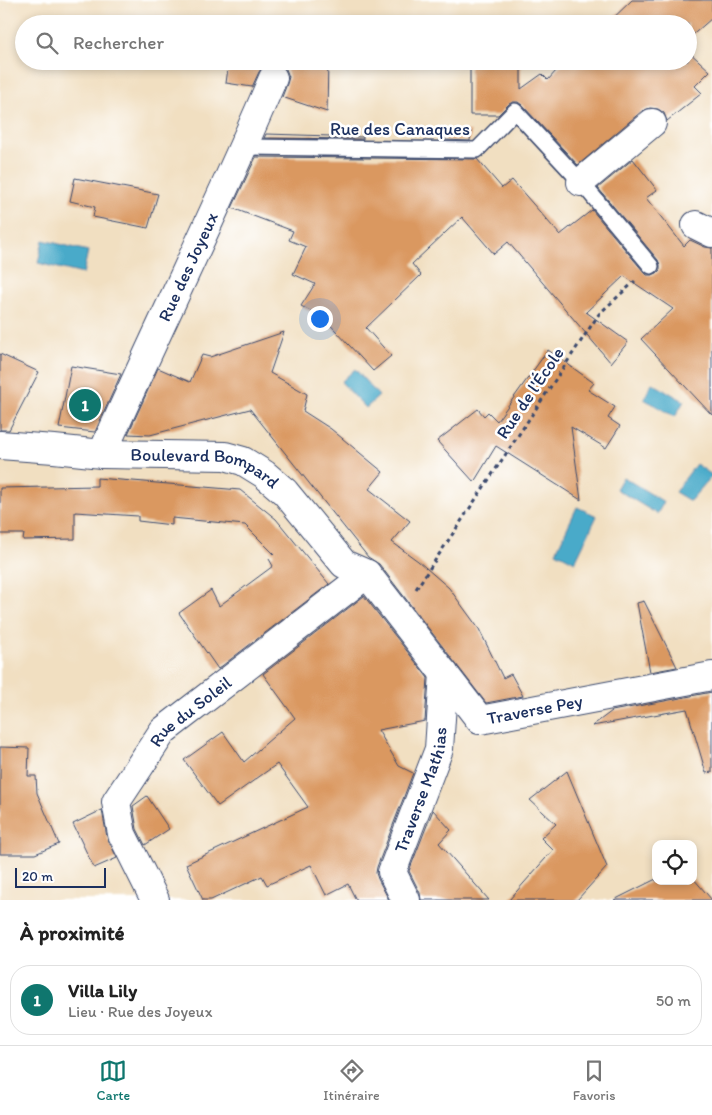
<!DOCTYPE html>
<html lang="fr">
<head>
<meta charset="utf-8">
<style>
  body { margin:0; font-family:Itim,sans-serif; background:#f2f2f2; color:#222 }
  .controls { position:absolute; right:15px; bottom:15px; display:grid; overflow:hidden; border-radius:10px; box-shadow:0 2px 8px #0003 }
  .controls button { width:45px; height:45px; display:grid; place-items:center; padding:0; border:0; border-bottom:1px solid #e0e0e0; background:#fff; color:#222; font:25px sans-serif }
  .scale { position:absolute; left:15px; bottom:12px; width:91px; box-sizing:border-box; padding-left:5px; border:2px solid #1b2f5e; border-top:0; font-size:14px; line-height:18px; white-space:nowrap; color:#1b2f5e; -webkit-text-stroke:4px #fff; paint-order:stroke }
  .you { position:absolute; left:319px; top:318px; width:18px; height:18px; margin:-12px; border:4px solid #fff; border-radius:50%; background:#1a73e8; box-shadow:0 0 0 8px #1a73e833 }
  .badge { display:grid; place-items:center; width:32px; height:32px; border-radius:50%; background:#0f766e; color:#fff; font-size:16px; font-weight:700 }
  .pin { position:absolute; translate:-50% -50%; border:2px solid #fff; box-shadow:0 1px 5px #0006 }
  .list { margin:0; padding:0; list-style:none }
  h2 { display:flex; justify-content:space-between; align-items:center; height:65px; margin:0; padding:0 20px; font-size:21px }
  h2 small { font-size:16px; font-weight:400; color:#767676 }
  .list li { display:grid; grid-template-columns:32px 1fr auto; gap:15px; align-items:center; box-sizing:border-box; height:70px; margin:0 10px 10px; padding:0 10px; border:1px solid #e0e0e0; border-radius:20px }
  .list b { display:block; font-size:19px; white-space:nowrap }
  .list p { margin:0; font-size:16px; white-space:nowrap; color:#767676 }
  .list em { font-size:16px; font-style:normal; color:#767676 }
  .icon { flex:none; width:28px; height:28px; fill:none; stroke:currentColor; stroke-width:2; stroke-linecap:round; stroke-linejoin:round }
  .map { position:relative; flex:none; width:712px; height:900px; overflow:hidden }
  .search { position:absolute; background:#fff; box-shadow:0 2px 8px #0003; left:15px; right:15px; top:15px; height:55px; display:flex; align-items:center; gap:12px; box-sizing:border-box; padding:0 18px; border-radius:28px; color:#767676; font-size:19px }
  .sheet { height:145px; background:#fff }
  nav { display:flex; justify-content:space-around; align-items:center; box-sizing:border-box; height:70px; border-top:1px solid #e0e0e0; background:#fff; font-size:14px; color:#767676 }
  nav a { display:grid; justify-items:center; gap:2px }
  nav .on { color:#0f766e }
  .map>svg:first-child { display:block }
  .water { fill:#4aaac9; stroke:#326c94 }
  .building { fill:#da9861 }
  .lines { fill:none; stroke-linecap:round; stroke-linejoin:round }
  .lane-casing { stroke:#3b496d; stroke-width:18 }
  .street-casing { stroke:#3b496d; stroke-width:30 }
  .path { stroke:#3b496d; stroke-width:3; stroke-dasharray:4 4; stroke-linecap:butt }
  .lane { stroke:#fff; stroke-width:15 }
  .street { stroke:#fff; stroke-width:28 }
  .labels { text-anchor:middle; dominant-baseline:central; stroke-width:5; stroke-linejoin:round; paint-order:stroke }
  .street-label { font-size:18px; fill:#1b2f5e; stroke:#fff }
</style>
</head>
<body>
<div class="map">
<svg width="712" height="900" viewBox="0 0 712 900">
  <rect width="100%" height="100%" fill="#fff"/>
  <filter id="ink" filterUnits="userSpaceOnUse"><feTurbulence type="fractalNoise" baseFrequency=".02" numOctaves="2"/><feDisplacementMap in="SourceGraphic" scale="10" xChannelSelector="R" yChannelSelector="G"/><feConvolveMatrix kernelMatrix="1 2 1 2 8 2 1 2 1" color-interpolation-filters="sRGB"/></filter>
  <filter id="wash" filterUnits="userSpaceOnUse"><feTurbulence type="fractalNoise" baseFrequency=".0096" numOctaves="4" result="noise"/><feDisplacementMap in="SourceGraphic" scale="20" xChannelSelector="R" yChannelSelector="G"/><feGaussianBlur stdDeviation="1.12" result="paint"/><feColorMatrix in="noise" values="0 0 0 0 0 0 0 0 0 0 0 0 0 0 0 0 0 1.4 0 .05"/><feComposite in="paint" operator="in"/></filter>
  <g filter="url(#wash)">
    <rect width="100%" height="100%" fill="#f1dfc1"/>
    <path class="water" d="M43,240L88,251L83,274L38,263Z
      M355,369L379,396L366,408L341,382Z
      M652,383L684,401L675,417L644,399Z
      M696,464L712,475V476L690,501L675,492Z
      M623,477L664,502L657,514L616,489Z
      M577,507L597,516L575,562L556,552Z"/>
    <g id="blocks">
      <path class="building" d="M632,0H712V18L688,39V24H607Z
        M688,51L710,71L695,86L702,93L667,121L664,113L658,109L650,108L642,111L578,165L522,105L518,102H513L509,104L498,115H470V61H521V89L542,74L548,80L565,61H688Z
        M229,61H328L327,112L282,97L287,84L289,77L286,69L280,64L271,63L263,66L259,72L252,87L226,83Z
        M445,131H471L470,141L445,140Z
        M266,134L363,137V139L264,138Z
        M256,157L477,159L502,188L512,180L560,235L592,210L644,272L647,275H652L657,273L660,270V265L658,260L598,188L633,159L657,190L646,198L684,246L690,240L705,247L712,248V415L641,339L673,309L624,276L586,312L628,342L611,363L508,242L494,254L462,217L412,264L421,275L366,328L391,356L373,371L324,318L301,306L315,284L293,274L306,247L289,240L293,231L232,208Z
        M75,178L158,194L148,228L93,217L95,207L70,201Z
        M284,332L270,373L307,394L303,411L331,429L383,472L369,489L410,521L392,542L418,561L449,588L479,629L503,678L511,674L523,696L486,703L379,564L368,557L250,409L150,435L128,434L158,368L190,382L202,355L210,357Z
        M548,350L594,383L588,390L615,407L608,418L620,426L606,448L571,427L581,500L496,446L474,482L437,441L478,409L484,416L488,412L497,421Z
        M0,354L39,372L9,430H0Z
        M71,366L121,374L95,432L59,428Z
        M97,478L240,490L276,519L329,584L218,669L179,613L211,590L219,606L273,566L269,559L274,554L245,525L172,518V525L138,521V516L75,512V539L23,540L24,534H0V488L97,486Z
        M364,596L428,678L425,721L378,730L399,766L413,773L377,867L376,873L378,879L389,900H356L348,884L326,895L311,865L267,885L262,876L211,900H203L186,864L308,807L277,764L218,806L184,760L223,732L244,762L295,718L263,674Z
        M644,601L677,667L650,672L637,603Z
        M712,692V772L706,773L687,709L592,726L612,711Z
        M0,747L29,748L28,776H36L37,793L59,844L35,854H0Z
        M567,771L607,867L577,900H509L553,850L541,838L556,824L530,800Z
        M147,796L169,829L145,845L137,829L133,806Z
        M102,810L107,837L117,858L94,868L73,824Z
        M433,810L451,830L439,843L489,900H421L420,893L409,871Z
        M693,878L712,900H614L656,879V881H693Z"/>
    </g>
  </g>
  <g filter="url(#ink)">
    <use href="#blocks" fill-opacity="0" stroke="#3b496d" stroke-width="1"/>
    <g class="lines">
      <defs>
        <path id="lane" d="M244,147L477,150L515,111L581,182L651,266"/>
        <g id="street">
          <path d="M581,182L652,123"/>
          <path d="M696,225L712,233"/>
          <path id="s1" d="M0,445L54,449L102,454L225,456L243,461L264,474L285,492L344,564L367,574L480,720L712,676"/>
          <path id="s2" d="M102,454C158,329 219,205 273,78"/>
          <path id="s3" d="M155,900L122,834L116,802L163,731L367,574"/>
          <path id="s4" d="M406,900L392,872L439,749L444,673"/>
        </g>
      </defs>
      <use href="#lane" class="lane-casing"/>
      <use href="#street" class="street-casing"/>
      <path class="path" d="M416,589L599,314L635,281"/>
      <use href="#lane" class="lane"/>
      <use href="#street" class="street"/>
    </g>
  </g>
  <g class="labels">
    <g class="street-label">
      <text x="400" y="129">Rue des Canaques</text>
      <text stroke="none"><textPath href="#s2" startOffset="206">Rue des Joyeux</textPath></text>
      <text transform="translate(530 393) rotate(-56)">Rue de l'École</text>
      <text stroke="none"><textPath href="#s1" startOffset="208">Boulevard Bompard</textPath></text>
      <text stroke="none"><textPath href="#s1" startOffset="655">Traverse Pey</textPath></text>
      <text stroke="none"><textPath href="#s3" startOffset="225">Rue du Soleil</textPath></text>
      <text stroke="none"><textPath href="#s4" startOffset="119">Traverse Mathias</textPath></text>
    </g>
  </g>
</svg>
<div class="controls">
<button><svg class="icon" aria-label="locate" viewBox="0 0 24 24"><circle cx="12" cy="12" r="6"/><path d="M12 2v4M12 18v4M2 12h4M18 12h4"/></svg></button>
</div>
<div class="scale">20 m</div>
<div class="you"></div>
<div class="pin badge" style="left:85px;top:405px">1</div>
<div class="search"><svg class="icon" aria-label="search" viewBox="0 0 24 24"><circle cx="10" cy="10" r="6"/><path d="M15 15l6 6"/></svg>Rechercher</div>
</div>
<section class="sheet">
<h2>À proximité<small></small></h2>
<ul class="list">
<li><span class="badge">1</span><div><b>Villa Lily</b><p>Lieu · Rue des Joyeux</p></div><em>50 m</em></li>
</ul>
</section>
<nav>
<a class="on"><svg class="icon" aria-label="map" viewBox="0 0 24 24"><path d="M3 6l6-2 6 2 6-2v14l-6 2-6-2-6 2zM9 4v14M15 6v14"/></svg>Carte</a>
<a><svg class="icon" aria-label="directions" viewBox="0 0 24 24"><path d="M12 3l9 9-9 9-9-9zM9 14v-3h6M13 9l2 2-2 2"/></svg>Itinéraire</a>
<a><svg class="icon" aria-label="saved" viewBox="0 0 24 24"><path d="M7 4h10v16l-5-4-5 4z"/></svg>Favoris</a>
</nav>
</body>
</html>
